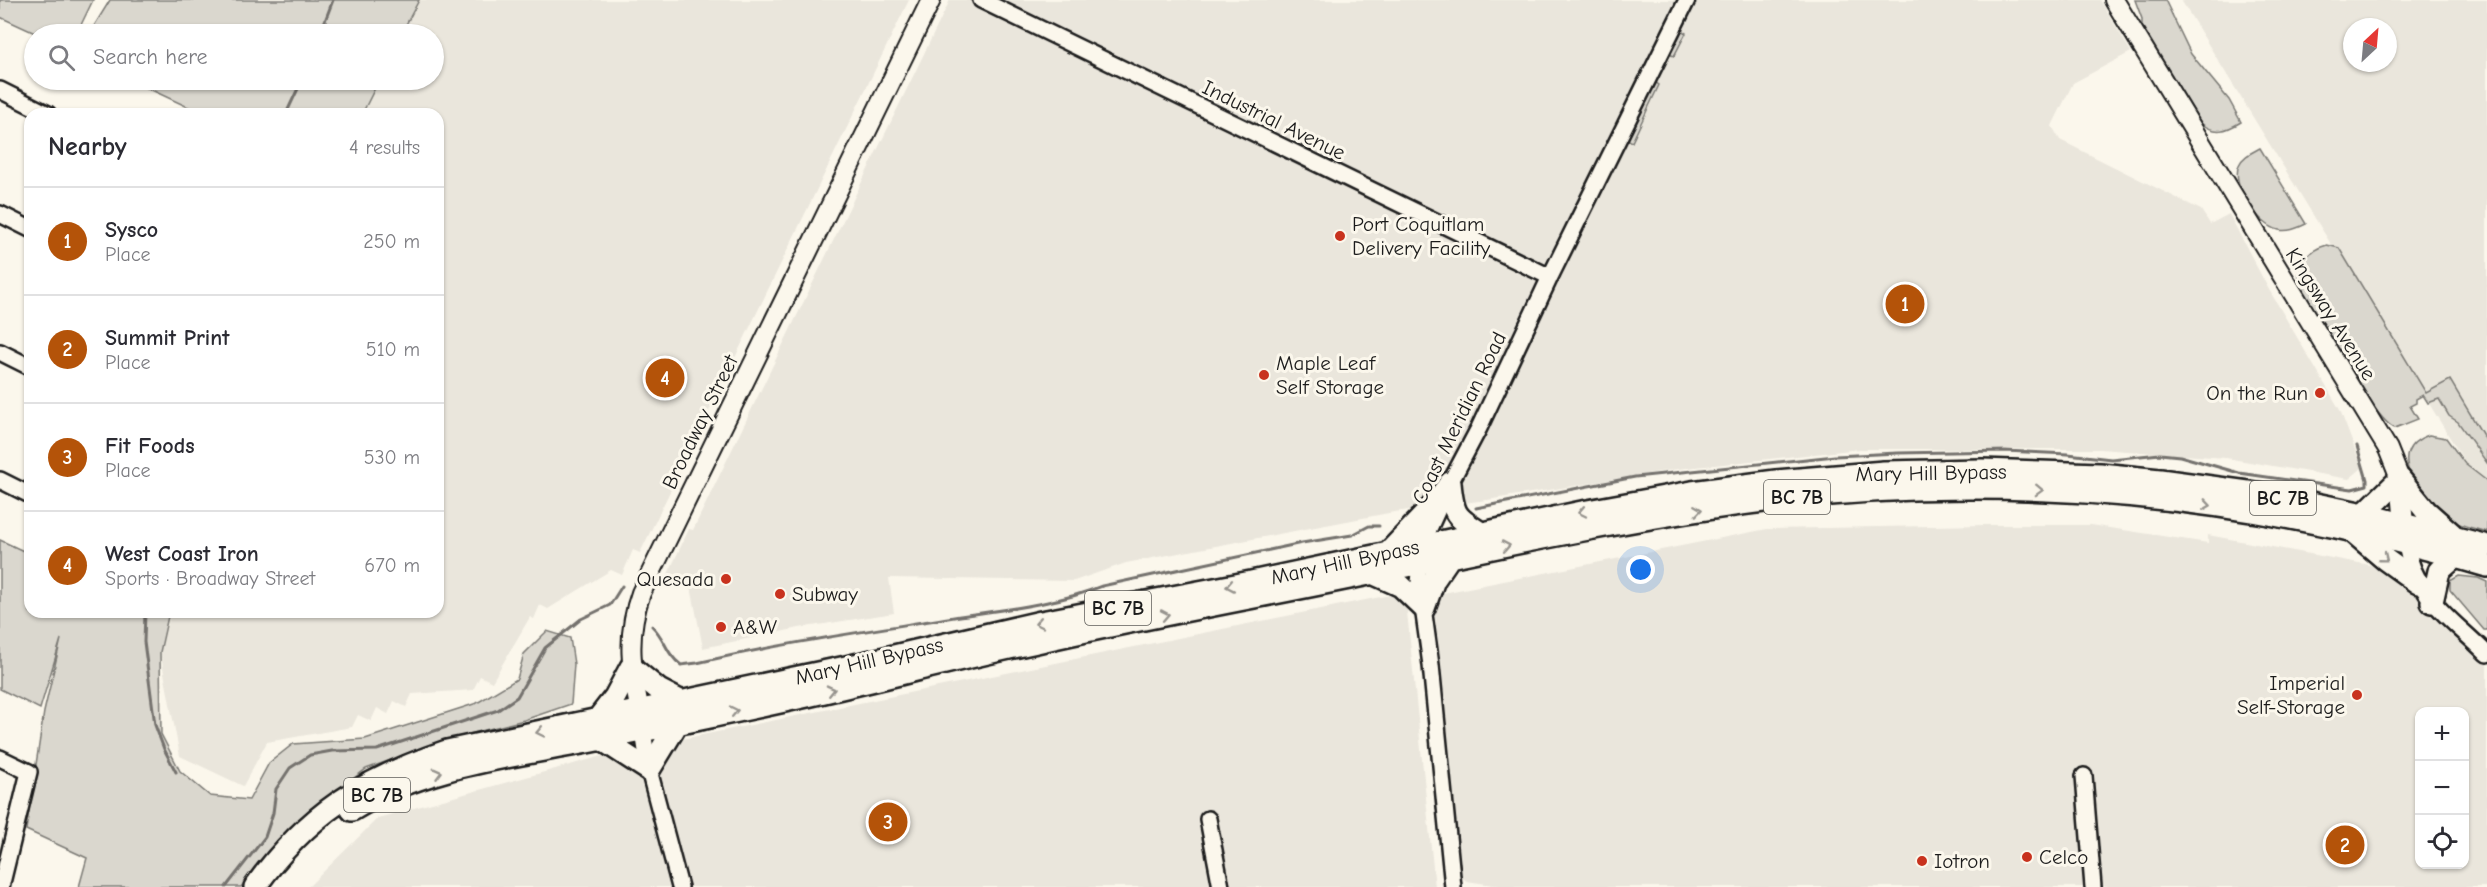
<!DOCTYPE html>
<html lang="en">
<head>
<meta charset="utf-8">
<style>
  body { margin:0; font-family:"Comic Neue",sans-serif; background:#f2f2f3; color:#2b2b33 }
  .controls { position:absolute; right:18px; bottom:18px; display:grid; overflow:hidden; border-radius:12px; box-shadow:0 2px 4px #0004 }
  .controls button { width:54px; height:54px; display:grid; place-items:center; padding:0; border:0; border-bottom:2px solid #e1e1e2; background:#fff; color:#2b2b33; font:30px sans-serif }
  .compass { position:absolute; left:2343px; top:18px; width:54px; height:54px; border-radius:50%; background:#fff; box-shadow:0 2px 4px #0004; rotate:26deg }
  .you { position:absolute; left:1641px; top:570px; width:21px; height:21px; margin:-15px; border:4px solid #fff; border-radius:50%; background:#1a73e8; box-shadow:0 0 0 9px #1a73e833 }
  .badge { display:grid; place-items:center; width:39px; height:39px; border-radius:50%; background:#b45309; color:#fff; font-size:20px; font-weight:700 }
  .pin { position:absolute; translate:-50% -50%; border:3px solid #fff; box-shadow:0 2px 6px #0006 }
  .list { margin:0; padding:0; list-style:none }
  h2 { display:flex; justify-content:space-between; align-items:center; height:78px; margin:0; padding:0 24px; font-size:26px }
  h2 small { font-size:20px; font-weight:400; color:#7c7c81 }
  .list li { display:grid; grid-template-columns:39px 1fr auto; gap:18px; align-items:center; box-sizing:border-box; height:108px; padding:0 24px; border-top:2px solid #e1e1e2 }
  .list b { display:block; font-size:22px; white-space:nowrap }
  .list p { margin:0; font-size:20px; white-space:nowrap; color:#7c7c81 }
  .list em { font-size:20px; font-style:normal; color:#7c7c81 }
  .icon { flex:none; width:33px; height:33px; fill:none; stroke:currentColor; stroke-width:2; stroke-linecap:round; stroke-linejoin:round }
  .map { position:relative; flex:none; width:2487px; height:887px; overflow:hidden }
  .search { position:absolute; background:#fff; box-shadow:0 2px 4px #0004; left:24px; top:24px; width:420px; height:66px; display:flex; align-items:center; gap:15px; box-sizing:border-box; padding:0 21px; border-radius:33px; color:#7c7c81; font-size:22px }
  .panel { position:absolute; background:#fff; box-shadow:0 2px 4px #0004; left:24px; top:108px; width:420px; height:510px; border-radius:18px }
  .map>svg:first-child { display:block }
  .built { fill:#eae6dc; fill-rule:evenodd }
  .green { fill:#dad7ce; stroke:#7b7a75; stroke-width:1.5 }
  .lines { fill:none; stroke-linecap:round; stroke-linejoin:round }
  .stream { stroke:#74726e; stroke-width:3 }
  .minor-casing { stroke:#1c1c1c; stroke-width:20 }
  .major-casing { stroke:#1c1c1c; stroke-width:22 }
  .highway-casing { stroke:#1c1c1c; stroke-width:26 }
  .minor { stroke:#fbf7ec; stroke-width:15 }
  .major { stroke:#fbf7ec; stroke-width:18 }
  .highway { stroke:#fbf7ec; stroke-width:21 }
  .oneway { stroke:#97948e }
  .poi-dot { fill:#c8321e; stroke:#fbf7ec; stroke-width:2 }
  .labels { text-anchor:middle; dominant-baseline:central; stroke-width:6; stroke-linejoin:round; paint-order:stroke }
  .shield { fill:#fbf7ec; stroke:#5f5e5a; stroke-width:1.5 }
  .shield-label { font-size:20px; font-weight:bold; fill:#1c1c1c }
  .street-label { font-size:21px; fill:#1c1c1c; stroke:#fbf7ec }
  .poi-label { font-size:21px; fill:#1c1c1c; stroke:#fbf7ec; text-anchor:start }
</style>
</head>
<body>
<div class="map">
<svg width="2487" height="887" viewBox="0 0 2487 887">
  <rect width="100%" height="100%" fill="#fbf7ec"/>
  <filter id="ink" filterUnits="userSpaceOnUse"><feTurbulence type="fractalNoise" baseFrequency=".0167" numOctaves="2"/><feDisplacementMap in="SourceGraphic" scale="12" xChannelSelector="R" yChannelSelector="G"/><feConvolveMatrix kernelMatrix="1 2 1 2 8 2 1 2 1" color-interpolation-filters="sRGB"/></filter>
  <g filter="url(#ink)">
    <path class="built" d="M419,0H909L640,553L633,550L622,575L611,570L548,609L540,605L534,619L530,617L492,682L480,676L473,690L412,694L406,707L394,701L388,714L377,708L371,721L358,715L352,727L267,742L243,786L180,756L160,652L171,612H438V114H362L379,80H434V34H401Z
      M950,0H2100L2131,52L2073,83L2052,126L2060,140L2201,210L2210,224L2229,214L2268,288L2340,410L2362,468L2349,479L2226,458L2099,449H1860L1678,469L1487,500L1394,512L1126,563L1074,581L889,578L894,613L799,628L703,648L692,592L688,585L668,574L689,529L693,530Z
      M2181,0H2487V498ZM2352,27H2388V63H2352Z
      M1985,525H2090L2208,543V535L2386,568L2487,664V887H1506L1467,881L1461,877L1433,595L1767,529ZM2420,712H2464V864H2420Z
      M1405,592L1435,887H308L378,818L613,753Z"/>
    <path class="green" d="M0,0H93L78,31L85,34H37L0,17Z
      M110,0H419L401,34H89Z
      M2135,0H2165L2191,54L2229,100L2241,122C2226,131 2215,135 2201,123L2142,26V19Z
      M1681,30L1686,33L1674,56L1669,54Z
      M130,80H379L362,114H203Z
      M1655,82L1659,85L1632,142L1627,139Z
      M2260,148L2306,224C2297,228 2289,232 2279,230C2259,226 2230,185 2239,165C2243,156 2253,152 2260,148Z
      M2327,245L2339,248L2426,393L2450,380L2487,442V463L2458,422L2449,416L2439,399L2428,403L2423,395L2416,399V403L2410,406L2418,419L2395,428C2376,423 2311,308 2300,285C2295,265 2308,250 2327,245Z
      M2429,435L2446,438L2465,464L2487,481V532C2474,528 2457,525 2447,518C2422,500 2381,451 2429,435Z
      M0,540L30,554V612H169L160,652L161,734L180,771L210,796L249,800L269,763L293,744L365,739L477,703L517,679L524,654L547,631L570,638L574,664L571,704L524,720L446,740L366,769L300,819L275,844L241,887H79L87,858L26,830L44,712L61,639L40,709L0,689Z
      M2459,576L2478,578L2487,582V630H2484L2450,590V581Z"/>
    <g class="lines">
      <path class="stream" d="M320,34L333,0
        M286,114L302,80
        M1476,508L1635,477L1835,456L1898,453L2005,451L2068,454L2111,459L2160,454L2180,456L2239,473L2352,489L2367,485V480L2357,446
        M145,612L144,642L155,725L164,749L176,772
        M652,626C665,638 666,654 681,665L697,663C782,643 868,631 954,617C1000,610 1059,604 1102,586L1302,543L1352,535L1369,526H1379
        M226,887L265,837L273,813L276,789L290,768L310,755L332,751L377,750L498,710L517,697L545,648L581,619L610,605L622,586"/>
      <defs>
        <path id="minor" d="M981,0L1550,277
          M0,90L48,114
          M0,214L30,229
          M0,352L30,367
          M0,480L30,495
          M2405,542C2417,600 2448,615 2487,654
          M643,731L649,770L680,887
          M0,758L29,772L1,887
          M2084,776L2093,887
          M1208,819L1221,887
          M1453,887L1431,665L1417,564L1422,544L1450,483L1479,428L1550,277L1687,0"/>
        <path id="major" d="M2114,0L2388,449L2400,479L2405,536
          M642,723C633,676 624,640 641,593L931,0"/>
        <path id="highway" d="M1450,483C1453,514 1455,517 1481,533
          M2364,514L2400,479L2426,511L2452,534
          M2352,531L2386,560L2418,583
          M1390,551L1431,508L1450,483
          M1372,573L1401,586L1424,608L1434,580L1449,558
          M2432,602L2439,571L2455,557
          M597,720L615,697L631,667L659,690L682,702
          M601,739L649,770L677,724
          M352,810C421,767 503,758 582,743C657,728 732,713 807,696C885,678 963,658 1041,641C1152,616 1263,596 1374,573C1506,545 1639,516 1772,500C2011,471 2258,496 2487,566
          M255,887C308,813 362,780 447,751L846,667L1041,622L1251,582L1582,512L1692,492L1776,481L1884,472L1982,470L2100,474L2160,480L2277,496L2364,514L2487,546"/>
      </defs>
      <use href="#minor" class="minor-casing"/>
      <use href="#major" class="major-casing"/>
      <use href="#highway" class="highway-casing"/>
      <use href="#minor" class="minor"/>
      <use href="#major" class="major"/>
      <use href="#highway" class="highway"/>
    </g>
    <defs><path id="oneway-chevron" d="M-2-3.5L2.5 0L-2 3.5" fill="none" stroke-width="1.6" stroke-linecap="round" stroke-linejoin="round" transform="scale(1.5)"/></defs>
    <g class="oneway">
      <use href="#oneway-chevron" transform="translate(2039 490) rotate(2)"/>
      <use href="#oneway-chevron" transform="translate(2207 505) rotate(8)"/>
      <use href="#oneway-chevron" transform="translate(1698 510) rotate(-8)"/>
      <use href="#oneway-chevron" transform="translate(1582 512) rotate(168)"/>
      <use href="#oneway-chevron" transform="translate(1506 546) rotate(-11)"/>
      <use href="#oneway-chevron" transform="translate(2384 558) rotate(39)"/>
      <use href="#oneway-chevron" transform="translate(1230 586) rotate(169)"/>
      <use href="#oneway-chevron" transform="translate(1165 615) rotate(-11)"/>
      <use href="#oneway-chevron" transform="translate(1039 623) rotate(168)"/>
      <use href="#oneway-chevron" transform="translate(831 690) rotate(-13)"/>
      <use href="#oneway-chevron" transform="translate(734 711) rotate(-12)"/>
      <use href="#oneway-chevron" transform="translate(540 732) rotate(168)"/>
      <use href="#oneway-chevron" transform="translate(438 773) rotate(-15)"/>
    </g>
  </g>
  <g class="poi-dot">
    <circle cx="1340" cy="236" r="6"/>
    <circle cx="1264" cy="375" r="6"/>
    <circle cx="2320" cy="393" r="6"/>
    <circle cx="726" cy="579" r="6"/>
    <circle cx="780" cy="594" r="6"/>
    <circle cx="721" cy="627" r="6"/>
    <circle cx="2357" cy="695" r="6"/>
    <circle cx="2027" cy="857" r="6"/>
    <circle cx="1922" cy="861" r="6"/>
  </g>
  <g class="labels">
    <g class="shield">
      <rect x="1764" y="480" width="66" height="34" rx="4.5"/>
      <rect x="2250" y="481" width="66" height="34" rx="4.5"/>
      <rect x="1085" y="591" width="66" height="34" rx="4.5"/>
      <rect x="344" y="778" width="66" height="34" rx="4.5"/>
    </g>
    <g class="shield-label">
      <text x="1797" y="497">BC 7B</text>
      <text x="2283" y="498">BC 7B</text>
      <text x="1118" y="608">BC 7B</text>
      <text x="377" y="795">BC 7B</text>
    </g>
    <g class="street-label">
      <text transform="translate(1274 120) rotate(26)">Industrial Avenue</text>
      <text transform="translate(2331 314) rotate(58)">Kingsway Avenue</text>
      <text transform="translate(1459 418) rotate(-64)">Coast Meridian Road</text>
      <text transform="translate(700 422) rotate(-64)">Broadway Street</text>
      <text transform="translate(1931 473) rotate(-1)">Mary Hill Bypass</text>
      <text transform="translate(1345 562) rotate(-12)">Mary Hill Bypass</text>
      <text transform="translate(869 661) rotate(-13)">Mary Hill Bypass</text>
    </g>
    <g class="poi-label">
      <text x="1352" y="224">Port Coquitlam<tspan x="1352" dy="24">Delivery Facility</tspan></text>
      <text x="1276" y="363">Maple Leaf<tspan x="1276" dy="24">Self Storage</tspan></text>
      <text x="2308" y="393" text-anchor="end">On the Run</text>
      <text x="714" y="579" text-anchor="end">Quesada</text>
      <text x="792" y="594">Subway</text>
      <text x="733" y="627">A&amp;W</text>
      <text x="2345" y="683" text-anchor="end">Imperial<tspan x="2345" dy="24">Self-Storage</tspan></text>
      <text x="2039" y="857">Celco</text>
      <text x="1934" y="861">Iotron</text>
    </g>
  </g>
</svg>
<div class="controls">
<button>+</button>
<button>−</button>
<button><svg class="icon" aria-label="locate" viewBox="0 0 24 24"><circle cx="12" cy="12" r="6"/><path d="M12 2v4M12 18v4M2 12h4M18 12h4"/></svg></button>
</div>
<svg class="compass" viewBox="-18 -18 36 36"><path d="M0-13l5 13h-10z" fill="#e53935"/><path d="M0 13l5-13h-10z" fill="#7c7c81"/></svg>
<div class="you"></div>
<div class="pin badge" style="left:1905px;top:304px">1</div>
<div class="pin badge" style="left:2345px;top:845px">2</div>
<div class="pin badge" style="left:888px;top:822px">3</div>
<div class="pin badge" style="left:665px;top:378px">4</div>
<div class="search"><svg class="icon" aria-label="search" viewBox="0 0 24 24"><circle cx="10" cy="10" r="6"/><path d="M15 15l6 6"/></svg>Search here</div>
<section class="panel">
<h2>Nearby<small>4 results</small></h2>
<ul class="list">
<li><span class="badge">1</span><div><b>Sysco</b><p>Place</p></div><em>250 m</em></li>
<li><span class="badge">2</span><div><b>Summit Print</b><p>Place</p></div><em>510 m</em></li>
<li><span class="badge">3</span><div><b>Fit Foods</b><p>Place</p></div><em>530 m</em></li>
<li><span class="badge">4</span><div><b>West Coast Iron</b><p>Sports · Broadway Street</p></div><em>670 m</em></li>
</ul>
</section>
</div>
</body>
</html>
